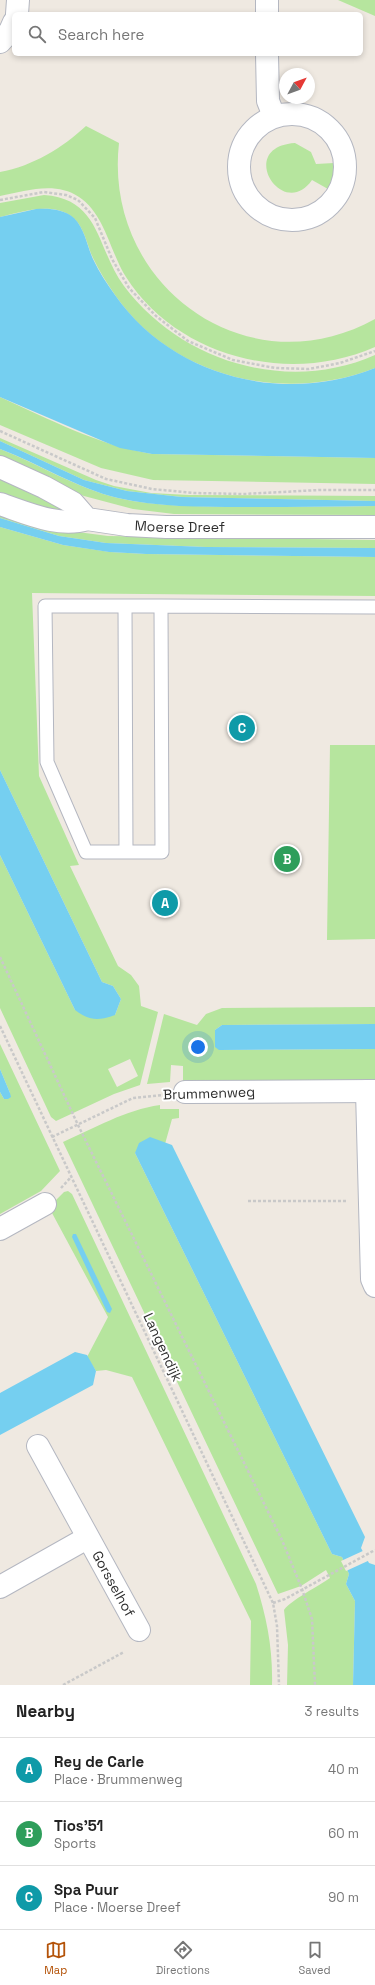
<!DOCTYPE html>
<html lang="en">
<head>
<meta charset="utf-8">
<style>
  body { margin:0; font-family:"Space Grotesk",sans-serif; background:#f2f2f2; color:#222 }
  .compass { position:absolute; left:279px; top:68px; width:36px; height:36px; border-radius:50%; background:#fff; box-shadow:0 2px 6px #0003; rotate:49deg }
  .you { position:absolute; left:198px; top:1047px; width:14px; height:14px; margin:-10px; border:3px solid #fff; border-radius:50%; background:#1a73e8; box-shadow:0 0 0 6px #1a73e833 }
  .badge { display:grid; place-items:center; width:26px; height:26px; border-radius:50%; background:#b45309; color:#fff; font-size:13px; font-weight:700 }
  .pin { position:absolute; translate:-50% -50%; border:2px solid #fff; box-shadow:0 1px 4px #0006 }
  .list { margin:0; padding:0; list-style:none }
  h2 { display:flex; justify-content:space-between; align-items:center; height:52px; margin:0; padding:0 16px; font-size:17px }
  h2 small { font-size:13px; font-weight:400; color:#767676 }
  .list li { display:grid; grid-template-columns:26px 1fr auto; gap:12px; align-items:center; box-sizing:border-box; height:64px; padding:0 16px; border-top:1px solid #e0e0e0 }
  .list b { display:block; font-size:15px; white-space:nowrap }
  .list p { margin:0; font-size:13px; white-space:nowrap; color:#767676 }
  .list em { font-size:13px; font-style:normal; color:#767676 }
  .icon { flex:none; width:22px; height:22px; fill:none; stroke:currentColor; stroke-width:2; stroke-linecap:round; stroke-linejoin:round }
  .map { position:relative; flex:none; width:375px; height:1685px; overflow:hidden }
  .search { position:absolute; background:#fff; box-shadow:0 2px 6px #0003; left:12px; right:12px; top:12px; height:44px; display:flex; align-items:center; gap:10px; box-sizing:border-box; padding:0 14px; border-radius:6px; color:#767676; font-size:15px }
  .sheet { height:244px; background:#fff }
  nav { display:flex; justify-content:space-around; align-items:center; box-sizing:border-box; height:56px; border-top:1px solid #e0e0e0; background:#fff; font-size:11px; color:#767676 }
  nav a { display:grid; justify-items:center; gap:2px }
  nav .on { color:#b45309 }
  .map>svg:first-child { display:block }
  .green { fill:#b6e59e; fill-rule:evenodd }
  .water { fill:#75cff0 }
  .pier { fill:#efe9e1 }
  .lines { fill:none; stroke-linecap:round; stroke-linejoin:round }
  .lane-casing { stroke:#b4b7c1; stroke-width:15 }
  .street-casing { stroke:#b4b7c1; stroke-width:24 }
  .secondary-casing { stroke:#b4b7c1; stroke-width:24 }
  .path { stroke:#c9c9c9; stroke-width:2.5; stroke-dasharray:3 2; stroke-linecap:butt }
  .lane { stroke:#fff; stroke-width:13 }
  .street { stroke:#fff; stroke-width:22 }
  .secondary { stroke:#fff; stroke-width:22 }
  .labels { text-anchor:middle; dominant-baseline:central; stroke-width:4; stroke-linejoin:round; paint-order:stroke }
  .street-label { font-size:14px; fill:#2e2e2e; stroke:#fff }
</style>
</head>
<body>
<div class="map">
<svg width="375" height="1685" viewBox="0 0 375 1685">
  <rect width="100%" height="100%" fill="#efe9e1"/>
  <path class="green" d="M338,0H375V16Z
    M86,126L119,143C103,285 247,390 375,319V347C289,385 178,358 126,277C110,252 105,214 79,197C55,181 26,191 0,196V172C33,166 62,148 86,126Z
    M295,143L311,152L316,164L334,163L333,176L328,189L312,180C283,222 235,147 295,143Z
    M44,195C101,199 96,248 124,286C181,362 287,394 375,355V368C284,404 172,378 115,295C107,283 99,271 93,258C87,245 84,225 71,216C50,202 22,212 0,217V203Z
    M0,397C49,419 98,445 152,454L375,458V484L153,480L101,468L0,425Z
    M0,438L96,480L114,486L151,493L189,495L375,496V501L182,497L127,491L84,480L0,441Z
    M0,449C39,464 76,488 118,498C156,507 199,506 238,507C284,507 329,507 375,506V515L174,514L133,509L84,496L0,458Z
    M0,476L62,506L63,513L32,505L0,492Z
    M0,511L70,531L108,536L375,540V548L206,547L106,543L59,536L0,518Z
    M0,527L63,545L110,552L146,554L375,557V596L32,593L39,776L79,865L70,866L118,966L131,975L139,986L141,1006L158,1012L140,1085L114,1094L56,1121L51,1117L0,1008V855L75,1010L115,1015L121,999L113,986L102,982L0,770ZM130,1059L138,1076L117,1087L108,1069Z
    M330,745H375V939L327,940Z
    M375,1007V1024L222,1025L215,1030L216,1046L220,1050L375,1049V1080L183,1082V1066L171,1065L170,1082L147,1084L164,1014L197,1025L206,1014L222,1008Z
    M0,1044L60,1171L41,1191L0,1214V1092L4,1099L10,1093L0,1069Z
    M160,1105V1109H179V1118L172,1119L165,1144L150,1139L135,1153L332,1554L342,1557L349,1574L346,1584L355,1601L353,1685H287L288,1645L284,1610C291,1600 319,1586 330,1578L326,1570L301,1586L278,1594L63,1142C95,1128 125,1110 160,1105Z
    M68,1191L72,1194L256,1584C267,1618 273,1650 272,1685H250L251,1621L132,1377L106,1370L96,1371L87,1357L108,1317L52,1213L51,1205L64,1192Z"/>
  <path class="water" d="M36,209C49,208 64,209 74,218C85,229 87,246 93,259C99,272 107,284 115,295C172,377 284,405 375,368V458L152,454L120,448L105,442L0,397V217Z
    M0,441L84,480L127,491L182,497L375,501V506C330,507 286,507 241,507C201,507 157,507 118,498C76,488 40,464 0,449Z
    M0,518L59,536L106,543L206,547L375,548V557L146,554L109,552L63,545L0,527Z
    M0,770L102,982L113,986L121,999L115,1015C99,1021 89,1021 75,1010L0,855Z
    M375,1024V1049L219,1050L215,1047V1030L222,1025Z
    M0,1069L10,1093L11,1097L8,1099H4L0,1092Z
    M150,1137L172,1145L365,1537L361,1548L369,1563L375,1565V1685H353L355,1601L346,1584L349,1574L342,1557L332,1554L135,1153L139,1143Z
    M76,1234L112,1309L110,1313L107,1312L72,1237L73,1234Z
    M75,1352L87,1355L96,1371L93,1385L0,1435V1393Z"/>
  <path class="pier" d="M365,1550L370,1560L346,1571L341,1561Z"/>
  <g class="lines">
    <defs>
      <path id="lane" d="M125,606H45L47,762L86,852H162L161,606L375,607
        M126,852L125,606H161"/>
      <g id="street">
        <path d="M267,0V14"/>
        <path d="M17,14L18,0"/>
        <path d="M0,42L10,31L14,22"/>
        <path d="M267,54L268,101L274,116"/>
        <circle cx="292" cy="167" r="53"/>
        <path d="M367,1091L372,1279L375,1286"/>
        <path d="M185,1092L375,1091"/>
        <path d="M0,1229L45,1204"/>
        <path id="s1" d="M38,1446L139,1630"/>
        <path d="M0,1587L87,1538"/>
      </g>
      <g id="secondary">
        <path id="s2" d="M0,467L44,487L73,503L87,519L127,525L166,527H375"/>
        <path d="M0,504C27,513 59,528 87,519"/>
      </g>
    </defs>
    <use href="#lane" class="lane-casing"/>
    <use href="#street" class="street-casing"/>
    <use href="#secondary" class="secondary-casing"/>
    <path class="path" d="M0,200L44,192L66,195L78,200L95,218L112,259L129,288L156,316L188,341L233,360L275,368L309,369L340,363L375,351
      M0,431L106,479L152,489L194,493L244,494L319,490H375
      M0,957L78,1125L282,1540L302,1589L312,1619L315,1685
      M0,1026L273,1603L277,1626L279,1685
      M52,1137L133,1098L163,1095
      M61,1188L72,1176
      M248,1201H346
      M273,1603L285,1599L375,1550
      M63,1685L124,1652"/>
    <use href="#lane" class="lane"/>
    <use href="#street" class="street"/>
    <use href="#secondary" class="secondary"/>
  </g>
  <g class="labels">
    <g class="street-label">
      <text stroke="none"><textPath href="#s2" startOffset="196">Moerse Dreef</textPath></text>
      <text transform="translate(209 1093) rotate(-2)">Brummenweg</text>
      <text transform="translate(163 1347) rotate(65)">Langendijk</text>
      <text stroke="none"><textPath href="#s1" startOffset="157">Gorsselhof</textPath></text>
    </g>
  </g>
</svg>
<svg class="compass" viewBox="-18 -18 36 36"><path d="M0-13l5 13h-10z" fill="#e53935"/><path d="M0 13l5-13h-10z" fill="#767676"/></svg>
<div class="you"></div>
<div class="pin badge" style="left:165px;top:903px;background:#0f9aa8">A</div>
<div class="pin badge" style="left:287px;top:859px;background:#2e9e5b">B</div>
<div class="pin badge" style="left:242px;top:728px;background:#0f9aa8">C</div>
<div class="search"><svg class="icon" aria-label="search" viewBox="0 0 24 24"><circle cx="10" cy="10" r="6"/><path d="M15 15l6 6"/></svg>Search here</div>
</div>
<section class="sheet">
<h2>Nearby<small>3 results</small></h2>
<ul class="list">
<li><span class="badge" style="background:#0f9aa8">A</span><div><b>Rey de Carle</b><p>Place · Brummenweg</p></div><em>40 m</em></li>
<li><span class="badge" style="background:#2e9e5b">B</span><div><b>Tios'51</b><p>Sports</p></div><em>60 m</em></li>
<li><span class="badge" style="background:#0f9aa8">C</span><div><b>Spa Puur</b><p>Place · Moerse Dreef</p></div><em>90 m</em></li>
</ul>
</section>
<nav>
<a class="on"><svg class="icon" aria-label="map" viewBox="0 0 24 24"><path d="M3 6l6-2 6 2 6-2v14l-6 2-6-2-6 2zM9 4v14M15 6v14"/></svg>Map</a>
<a><svg class="icon" aria-label="directions" viewBox="0 0 24 24"><path d="M12 3l9 9-9 9-9-9zM9 14v-3h6M13 9l2 2-2 2"/></svg>Directions</a>
<a><svg class="icon" aria-label="saved" viewBox="0 0 24 24"><path d="M7 4h10v16l-5-4-5 4z"/></svg>Saved</a>
</nav>
</body>
</html>
